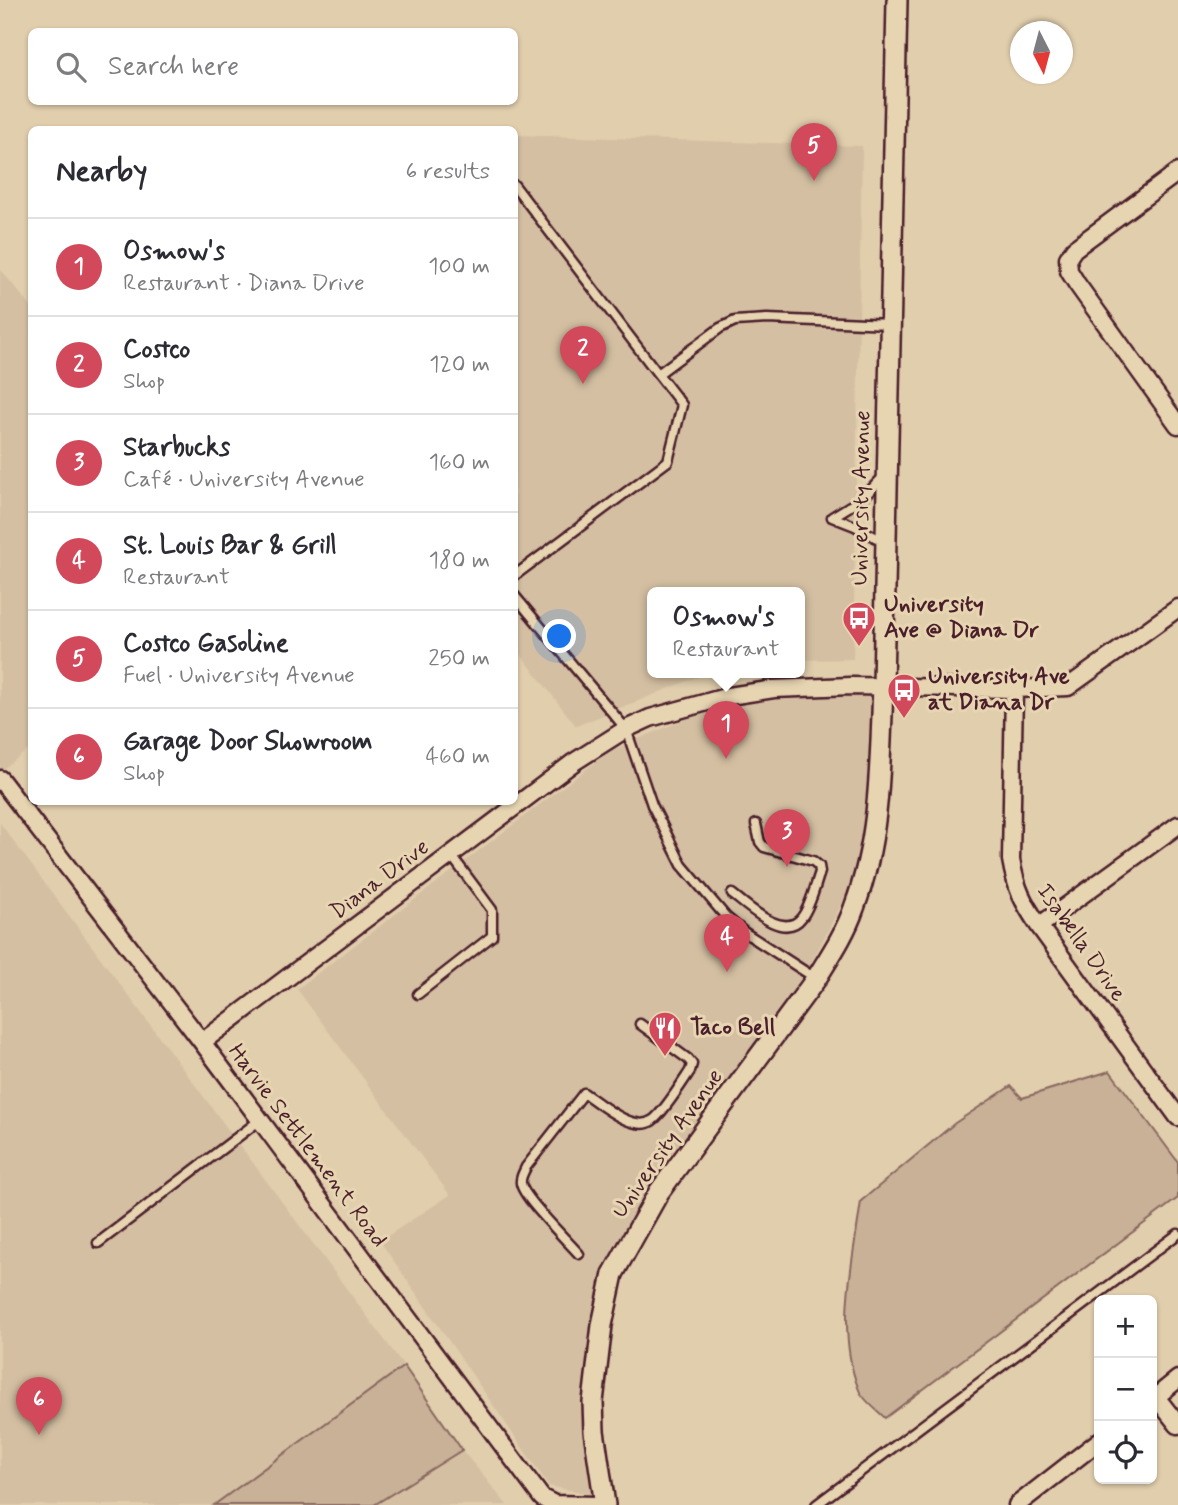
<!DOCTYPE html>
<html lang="en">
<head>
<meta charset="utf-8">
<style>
  body { margin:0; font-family:Mynerve,sans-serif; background:#f2f2f3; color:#2b2b33 }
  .controls { position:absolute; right:21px; bottom:21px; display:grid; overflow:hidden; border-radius:10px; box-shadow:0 2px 5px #0004 }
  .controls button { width:63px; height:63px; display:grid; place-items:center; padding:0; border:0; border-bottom:2px solid #e1e1e2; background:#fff; color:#2b2b33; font:35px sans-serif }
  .compass { position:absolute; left:1010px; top:21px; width:63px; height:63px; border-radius:50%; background:#fff; box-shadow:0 2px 5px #0004; rotate:174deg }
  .you { position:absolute; left:560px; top:637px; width:24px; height:24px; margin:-18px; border:5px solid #fff; border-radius:50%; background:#1a73e8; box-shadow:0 0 0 10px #1a73e833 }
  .badge { display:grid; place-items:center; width:46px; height:46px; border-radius:50%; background:#d1495b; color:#fff; font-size:23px; font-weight:700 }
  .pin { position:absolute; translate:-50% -58px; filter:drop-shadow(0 2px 4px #0008) }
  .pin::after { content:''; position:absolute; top:37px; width:24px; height:21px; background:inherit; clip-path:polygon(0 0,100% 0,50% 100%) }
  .popup { position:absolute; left:647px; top:587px; width:158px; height:91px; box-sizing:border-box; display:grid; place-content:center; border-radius:10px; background:#fff; filter:drop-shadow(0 2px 5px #0005); font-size:23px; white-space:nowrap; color:#7c7c81 }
  .popup b { font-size:26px; color:#2b2b33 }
  .popup::after { content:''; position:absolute; left:50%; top:100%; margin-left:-14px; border:14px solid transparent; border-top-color:#fff }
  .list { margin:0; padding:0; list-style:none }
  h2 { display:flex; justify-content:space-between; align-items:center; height:91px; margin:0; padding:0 28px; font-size:30px }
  h2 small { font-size:23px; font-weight:400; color:#7c7c81 }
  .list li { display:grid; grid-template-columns:46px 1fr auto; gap:21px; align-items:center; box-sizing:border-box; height:98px; padding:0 28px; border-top:2px solid #e1e1e2 }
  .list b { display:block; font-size:26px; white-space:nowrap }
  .list p { margin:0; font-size:23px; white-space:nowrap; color:#7c7c81 }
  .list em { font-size:23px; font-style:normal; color:#7c7c81 }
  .icon { flex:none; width:38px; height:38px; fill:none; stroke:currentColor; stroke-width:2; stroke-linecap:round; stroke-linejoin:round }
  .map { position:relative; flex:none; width:1178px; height:1505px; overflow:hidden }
  .search { position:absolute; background:#fff; box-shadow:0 2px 5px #0004; left:28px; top:28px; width:490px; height:77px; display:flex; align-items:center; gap:18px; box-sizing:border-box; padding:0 24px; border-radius:10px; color:#7c7c81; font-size:26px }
  .panel { position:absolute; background:#fff; box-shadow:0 2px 5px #0004; left:28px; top:126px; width:490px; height:679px; border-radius:10px }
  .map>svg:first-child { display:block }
  .built { fill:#d4bfa2 }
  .green { fill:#c8b197; stroke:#896861; stroke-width:2 }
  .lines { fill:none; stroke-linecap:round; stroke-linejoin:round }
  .service-casing { stroke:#4a1f2b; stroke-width:13 }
  .minor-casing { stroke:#4a1f2b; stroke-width:21 }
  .tertiary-casing { stroke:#4a1f2b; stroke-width:24 }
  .service { stroke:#e7d5b2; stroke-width:8 }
  .minor { stroke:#e7d5b2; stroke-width:16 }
  .tertiary { stroke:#e7d5b2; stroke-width:19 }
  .labels { text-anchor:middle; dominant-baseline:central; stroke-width:6; stroke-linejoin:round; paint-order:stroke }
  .street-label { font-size:23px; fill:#4a1f2b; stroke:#e7d5b2 }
  .poi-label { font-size:23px; font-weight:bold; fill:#4a1f2b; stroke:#e7d5b2; text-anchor:start }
</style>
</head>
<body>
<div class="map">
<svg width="1178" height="1505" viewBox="0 0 1178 1505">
  <rect width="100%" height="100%" fill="#e1cead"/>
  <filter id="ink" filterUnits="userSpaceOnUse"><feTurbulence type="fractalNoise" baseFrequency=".0143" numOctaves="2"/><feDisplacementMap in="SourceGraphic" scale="14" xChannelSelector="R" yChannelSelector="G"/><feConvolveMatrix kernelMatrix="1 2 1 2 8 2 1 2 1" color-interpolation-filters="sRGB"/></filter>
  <g filter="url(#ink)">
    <path class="built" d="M515,135L862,146L853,659L800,660V593H652V673H707L576,726L515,647Z
      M0,269L32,308L31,748L0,771Z
      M874,691V778L867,825L849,890L794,996L606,1276L595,1495L549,1486L380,1241L450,1195L297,989L610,751L716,706Z
      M0,823L404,1366L214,1505H0Z
      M462,1450L507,1505H374Z"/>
    <path class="green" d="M1110,1071L1178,1162V1198L885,1418C877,1410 863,1400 859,1390C835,1330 853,1262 861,1201L955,1123L1011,1086L1022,1098Z
      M404,1366L462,1450L374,1505H214Z"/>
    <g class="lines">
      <defs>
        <path id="service" d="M514,185L658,374L720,328L735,321L767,319L890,324
          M832,517L863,498L884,476
          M832,517L855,526L886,543
          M514,576L668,461L682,405L658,374
          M514,595L626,729L652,805L682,865L726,917L744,932L815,978
          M732,894C747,905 784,942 802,917C811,905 815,886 820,872L819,866L813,861L764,847L760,842L756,824
          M418,994L492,936V910L451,855
          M98,1243L260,1120
          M579,1254C567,1240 522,1197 521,1183C520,1177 524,1172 526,1167L584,1093C600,1104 635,1134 653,1120C663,1113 682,1083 690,1071L692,1064L688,1059L640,1024
          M816,1505L1178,1234"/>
        <path id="minor" d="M1178,172L1074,249L1068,258L1069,271L1077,284L1178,425
          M1014,689L1011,860C1016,889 1023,902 1039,926L1178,1117
          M0,779L202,1042L542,1498L554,1504L596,1505
          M1039,926L1178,825
          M202,1042L574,762L626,729L650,718L729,696L774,689L851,686L1014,689L1068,687L1178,608
          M1156,1397L1178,1425
          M1152,1400L1178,1379
          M1017,1505L1099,1441"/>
        <path id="tertiary" d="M605,1505L594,1431L593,1402L602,1325L613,1274L659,1192L816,979C830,956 845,934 854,908C881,837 880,761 883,686L897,0"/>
      </defs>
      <use href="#service" class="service-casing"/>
      <use href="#minor" class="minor-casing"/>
      <use href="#tertiary" class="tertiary-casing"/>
      <use href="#service" class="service"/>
      <use href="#minor" class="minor"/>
      <use href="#tertiary" class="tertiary"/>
    </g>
  </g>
  <defs>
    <symbol id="bus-pin" viewBox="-11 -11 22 30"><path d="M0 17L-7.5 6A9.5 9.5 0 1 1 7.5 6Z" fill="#d1495b" stroke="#e7d5b2"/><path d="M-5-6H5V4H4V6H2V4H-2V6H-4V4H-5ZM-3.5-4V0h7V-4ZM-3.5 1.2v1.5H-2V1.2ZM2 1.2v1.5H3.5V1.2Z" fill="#fff"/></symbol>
    <symbol id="restaurant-pin" viewBox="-11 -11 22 30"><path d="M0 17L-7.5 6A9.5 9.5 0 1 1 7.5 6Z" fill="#d1495b" stroke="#e7d5b2"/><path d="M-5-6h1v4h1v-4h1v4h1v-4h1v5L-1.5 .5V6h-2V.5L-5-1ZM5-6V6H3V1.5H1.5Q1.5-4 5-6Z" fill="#fff"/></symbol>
  </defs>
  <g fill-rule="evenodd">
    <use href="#bus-pin" x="840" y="599" width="38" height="52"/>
    <use href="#bus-pin" x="885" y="671" width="38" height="52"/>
    <use href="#restaurant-pin" x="646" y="1009" width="38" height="52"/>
  </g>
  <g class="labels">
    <g class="street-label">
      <text transform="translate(862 498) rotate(-89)">University Avenue</text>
      <text transform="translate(380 880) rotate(-37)">Diana Drive</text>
      <text transform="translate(1081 943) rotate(55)">Isabella Drive</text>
      <text transform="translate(668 1144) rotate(-55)">University Avenue</text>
      <text transform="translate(307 1146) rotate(53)">Harvie Settlement Road</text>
    </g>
    <g class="poi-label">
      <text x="884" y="605">University<tspan x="884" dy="26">Ave @ Diana Dr</tspan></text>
      <text x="928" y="677">University Ave<tspan x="928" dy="26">at Diana Dr</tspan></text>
      <text x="690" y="1028">Taco Bell</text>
    </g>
  </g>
</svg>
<div class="controls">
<button>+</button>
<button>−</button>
<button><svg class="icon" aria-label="locate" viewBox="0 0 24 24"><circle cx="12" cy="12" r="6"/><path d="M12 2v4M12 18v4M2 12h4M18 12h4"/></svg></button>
</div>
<svg class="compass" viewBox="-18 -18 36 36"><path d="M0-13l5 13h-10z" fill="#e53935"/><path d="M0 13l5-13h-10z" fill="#7c7c81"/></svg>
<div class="you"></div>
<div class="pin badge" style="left:726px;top:759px">1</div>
<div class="popup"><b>Osmow's</b>Restaurant</div>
<div class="pin badge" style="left:583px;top:384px">2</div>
<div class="pin badge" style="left:787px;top:867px">3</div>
<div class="pin badge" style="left:727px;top:972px">4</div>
<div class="pin badge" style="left:814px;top:181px">5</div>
<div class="pin badge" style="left:39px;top:1435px">6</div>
<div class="search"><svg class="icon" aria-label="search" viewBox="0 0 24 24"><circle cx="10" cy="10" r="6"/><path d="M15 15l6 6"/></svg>Search here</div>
<section class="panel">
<h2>Nearby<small>6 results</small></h2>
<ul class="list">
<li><span class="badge">1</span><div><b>Osmow's</b><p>Restaurant · Diana Drive</p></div><em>100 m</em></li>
<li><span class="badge">2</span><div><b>Costco</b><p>Shop</p></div><em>120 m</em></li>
<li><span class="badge">3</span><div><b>Starbucks</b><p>Café · University Avenue</p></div><em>160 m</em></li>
<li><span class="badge">4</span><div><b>St. Louis Bar &amp; Grill</b><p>Restaurant</p></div><em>180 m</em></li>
<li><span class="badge">5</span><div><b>Costco Gasoline</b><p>Fuel · University Avenue</p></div><em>250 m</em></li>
<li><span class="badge">6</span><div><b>Garage Door Showroom</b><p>Shop</p></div><em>460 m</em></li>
</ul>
</section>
</div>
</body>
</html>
